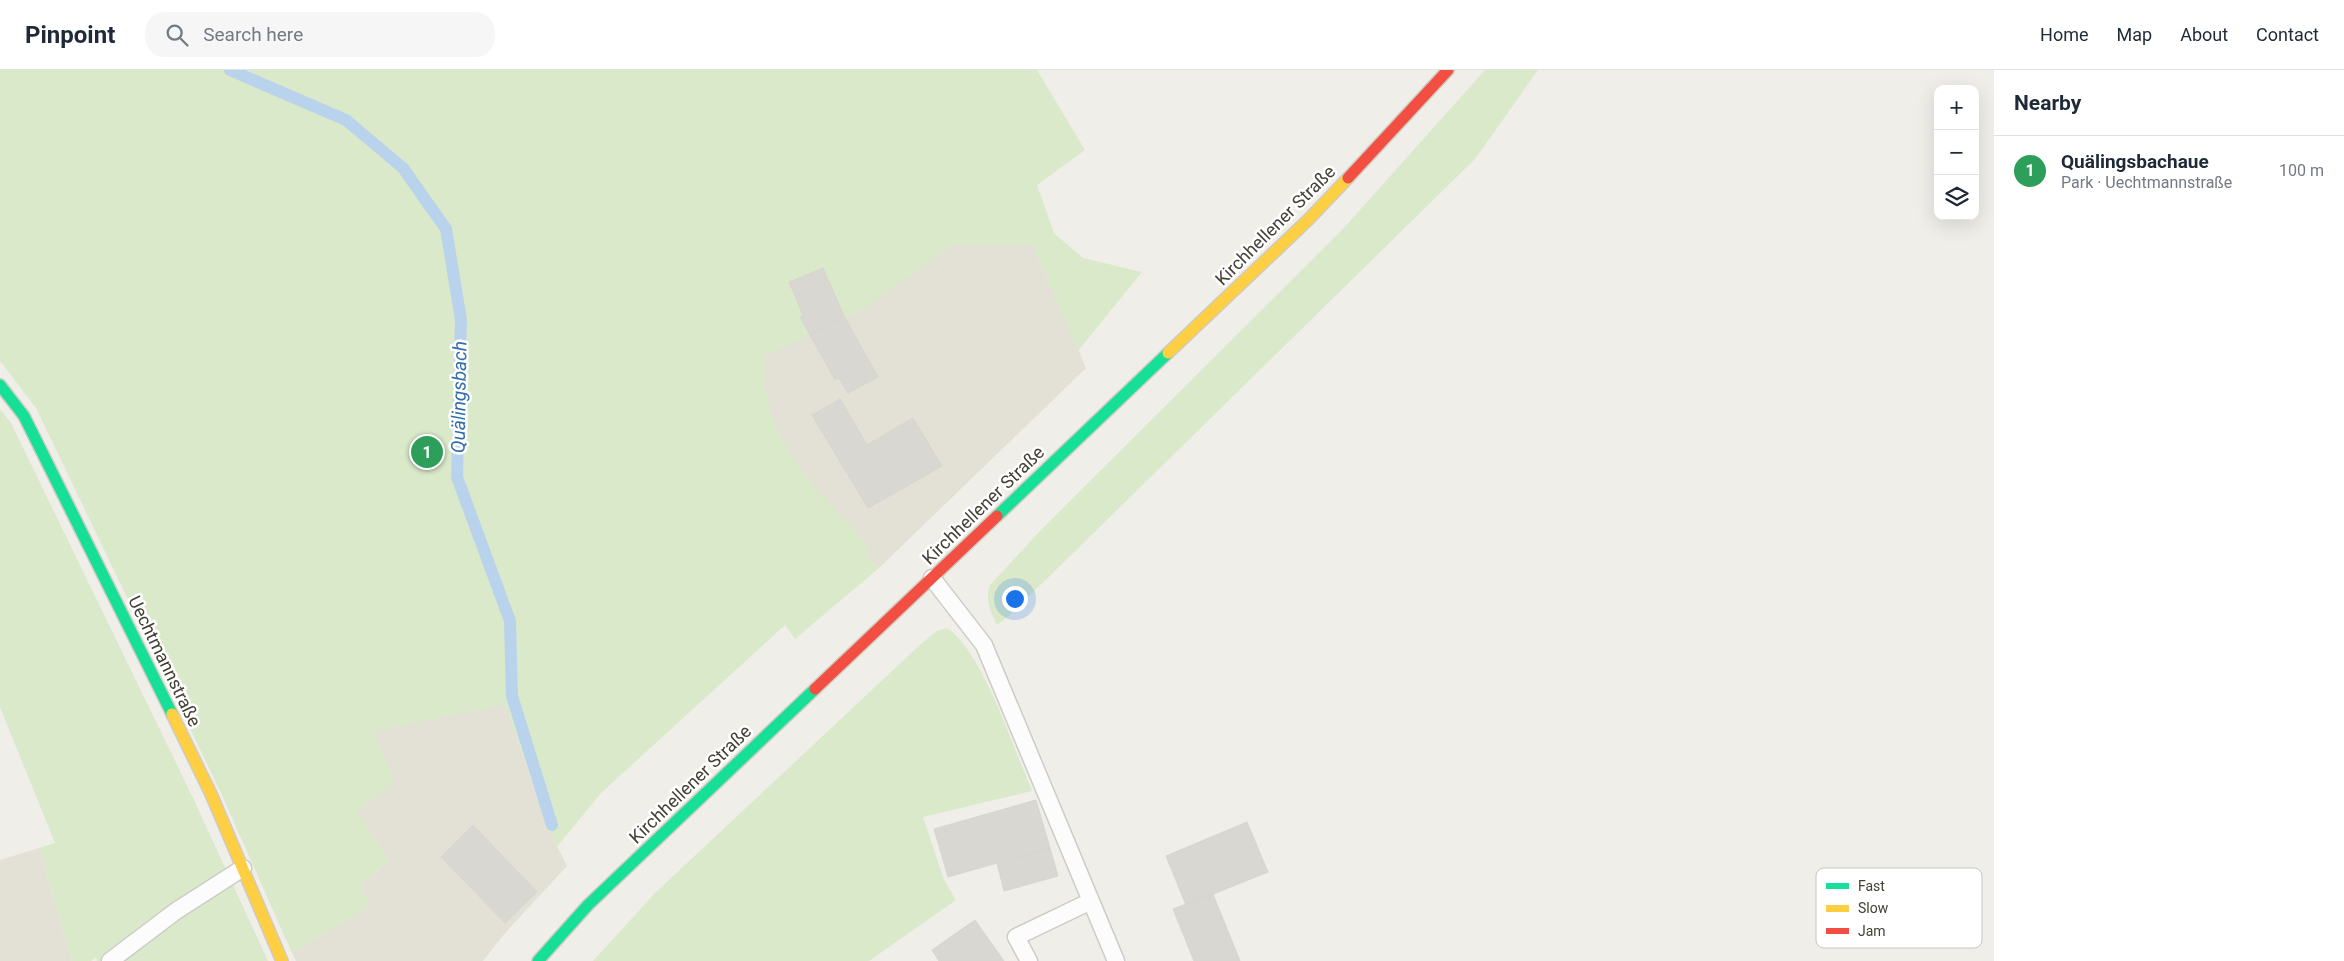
<!DOCTYPE html>
<html lang="en">
<head>
<meta charset="utf-8">
<style>
  body { margin:0; font-family:Roboto,sans-serif; background:#f6f6f7; color:#1f2937 }
  .controls { position:absolute; right:15px; top:15px; display:grid; overflow:hidden; border-radius:10px; box-shadow:0 5px 20px #0002 }
  .controls button { width:45px; height:45px; display:grid; place-items:center; padding:0; border:0; border-bottom:1px solid #e0e1e3; background:#fff; color:#1f2937; font:25px sans-serif }
  .you { position:absolute; left:1014px; top:528px; width:18px; height:18px; margin:-12px; border:4px solid #fff; border-radius:50%; background:#1a73e8; box-shadow:0 0 0 8px #1a73e833 }
  .badge { display:grid; place-items:center; width:32px; height:32px; border-radius:50%; background:#807d74; color:#fff; font-size:16px; font-weight:700 }
  .pin { position:absolute; translate:-50% -50%; border:2px solid #fff; box-shadow:0 1px 5px #0006 }
  .list { margin:0; padding:0; list-style:none }
  h2 { display:flex; justify-content:space-between; align-items:center; height:65px; margin:0; padding:0 20px; font-size:21px }
  h2 small { font-size:16px; font-weight:400; color:#747a83 }
  .list li { display:grid; grid-template-columns:32px 1fr auto; gap:15px; align-items:center; box-sizing:border-box; height:70px; padding:0 20px; border-top:1px solid #e0e1e3 }
  .list b { display:block; font-size:19px; white-space:nowrap }
  .list p { margin:0; font-size:16px; white-space:nowrap; color:#747a83 }
  .list em { font-size:16px; font-style:normal; color:#747a83 }
  .icon { flex:none; width:28px; height:28px; fill:none; stroke:currentColor; stroke-width:2; stroke-linecap:round; stroke-linejoin:round }
  .map { position:relative; flex:none; width:1994px; height:891px; overflow:hidden }
  header { display:flex; align-items:center; gap:30px; box-sizing:border-box; height:70px; padding:0 25px; background:#fff; border-bottom:1px solid #e0e1e3 }
  header strong { font-size:24px }
  nav { display:flex; gap:28px; margin-inline-start:auto; font-size:18px }
  .search { width:350px; height:45px; background:#f6f6f7; display:flex; align-items:center; gap:12px; box-sizing:border-box; padding:0 18px; border-radius:20px; color:#747a83; font-size:19px }
  main { display:flex }
  aside { flex:1; background:#fff }
  .map>svg:first-child { display:block }
  .residential { fill:#e3e0d6 }
  .green { fill:#dae9ca }
  .lines { fill:none; stroke-linecap:round; stroke-linejoin:round }
  .stream { stroke:#bad3ec; stroke-width:12 }
  .building { fill:#d8d7d1; stroke:#d7d5cf }
  .lane-casing { stroke:#cdccc7; stroke-width:19 }
  .fast-casing { stroke:#cecbc0; stroke-width:14 }
  .slow-casing { stroke:#cecbc0; stroke-width:14 }
  .jam-casing { stroke:#cecbc0; stroke-width:14 }
  .lane { stroke:#fdfcfc; stroke-width:16 }
  .fast { stroke:#16e098; stroke-width:11 }
  .slow { stroke:#ffcf43; stroke-width:11 }
  .jam { stroke:#f24e42; stroke-width:11 }
  .labels { text-anchor:middle; dominant-baseline:central; stroke-width:5; stroke-linejoin:round; paint-order:stroke }
  .street-label { font-size:18px; fill:#444035; stroke:#fff }
  .water-label { font-size:19px; font-style:italic; fill:#336eab; stroke:#fff }
  .key { fill:#fff; stroke:#c7c6c2; stroke-width:1 }
  .key-label { font-size:14px; fill:#444035 }
</style>
</head>
<body>
<header>
<strong>Pinpoint</strong>
<div class="search"><svg class="icon" aria-label="search" viewBox="0 0 24 24"><circle cx="10" cy="10" r="6"/><path d="M15 15l6 6"/></svg>Search here</div>
<nav><a>Home</a><a>Map</a><a>About</a><a>Contact</a></nav>
</header>
<main>
<div class="map">
<svg width="1994" height="891" viewBox="0 0 1994 891">
  <rect width="100%" height="100%" fill="#efeee9"/>
  <path class="residential" d="M911,175H1033L1086,298L879,498L756,376L724,223Z
    M503,628L548,758L567,796L505,863L483,891H296L292,883L369,836L361,816L389,790L355,740L374,660Z
    M39,778L72,891H0V790Z"/>
  <path class="green" d="M0,0H1037L1085,80L1037,115L1054,163L1083,188L1142,202L1078,281L1033,175H952L855,244L766,285C766,297 763,312 766,323C779,389 827,430 870,477L864,483L879,498L795,569L785,555L601,723L556,778L505,635L374,661L395,713L356,740L389,790L361,816L370,836L292,883L221,723L36,338L0,291Z
    M1485,0H1538L1475,89L1010,545L997,555C990,541 985,530 990,515L1039,462L1342,160Z
    M0,339L11,353L194,730L268,891H97L96,887L91,891H72L39,778L55,773L0,637Z
    M947,558C982,580 1015,682 1032,721L923,747L944,810L956,830L869,891H593L655,823L922,573L937,561Z"/>
  <g class="lines">
    <path class="stream" d="M230,0L346,50L403,98L446,159L461,250L457,407L510,551L512,626L552,755"/>
  </g>
  <path class="building" d="M823,198L844,246L810,265L800,247L803,245L789,212Z
    M844,246L878,307L848,323L839,308L835,310L810,265Z
    M840,329L867,375L913,348L942,396L868,438L812,345Z
    M1036,730L1050,778L948,807L934,759Z
    M1247,752L1268,802L1186,835L1166,786Z
    M473,755L537,822L505,853L441,787Z
    M1050,778L1058,806L1004,821L997,793Z
    M1213,824L1240,891H1194L1173,839Z
    M975,850L1004,891H939L932,880Z"/>
  <g class="lines">
    <defs>
      <path id="lane" d="M932,508L984,575L1116,891
        M110,891L176,841L243,798
        M1029,891L1016,867L1091,831"/>
      <path id="fast" d="M0,315L24,346L172,644
        M997,446L1168,283
        M538,891L588,835L815,619"/>
      <path id="slow" d="M1168,283L1308,150L1348,108
        M172,644L211,724L282,891"/>
      <path id="jam" d="M1348,108L1448,0
        M815,619L997,446"/>
    </defs>
    <use href="#lane" class="lane-casing"/>
    <use href="#fast" class="fast-casing"/>
    <use href="#slow" class="slow-casing"/>
    <use href="#jam" class="jam-casing"/>
    <use href="#lane" class="lane"/>
    <use href="#fast" class="fast"/>
    <use href="#slow" class="slow"/>
    <use href="#jam" class="jam"/>
  </g>
  <g class="labels">
    <g class="street-label">
      <text transform="translate(1275 155) rotate(-45)">Kirchhellener Straße</text>
      <text transform="translate(983 435) rotate(-44)">Kirchhellener Straße</text>
      <text transform="translate(165 591) rotate(64)">Uechtmannstraße</text>
      <text transform="translate(690 714) rotate(-44)">Kirchhellener Straße</text>
    </g>
    <g class="water-label">
      <text transform="translate(459 327) rotate(-89)">Quälingsbach</text>
    </g>
  </g>
  <rect x="1816" y="798" width="166" height="80" rx="8" class="key"/>
  <rect x="1826" y="813" width="23" height="6" fill="#16e098"/>
  <rect x="1826" y="835" width="23" height="7" fill="#ffcf43"/>
  <rect x="1826" y="858" width="23" height="6" fill="#f24e42"/>
  <g class="key-label">
    <text x="1858" y="821">Fast</text>
    <text x="1858" y="843">Slow</text>
    <text x="1858" y="866">Jam</text>
  </g>
</svg>
<div class="controls">
<button>+</button>
<button>−</button>
<button><svg class="icon" aria-label="layers" viewBox="0 0 24 24"><path d="M12 4l9 5-9 5-9-5zM3 14l9 5 9-5"/></svg></button>
</div>
<div class="you"></div>
<div class="pin badge" style="left:427px;top:382px;background:#2e9e5b">1</div>
</div>
<aside>
<h2>Nearby<small></small></h2>
<ul class="list">
<li><span class="badge" style="background:#2e9e5b">1</span><div><b>Quälingsbachaue</b><p>Park · Uechtmannstraße</p></div><em>100 m</em></li>
</ul>
</aside>
</main>
</body>
</html>
